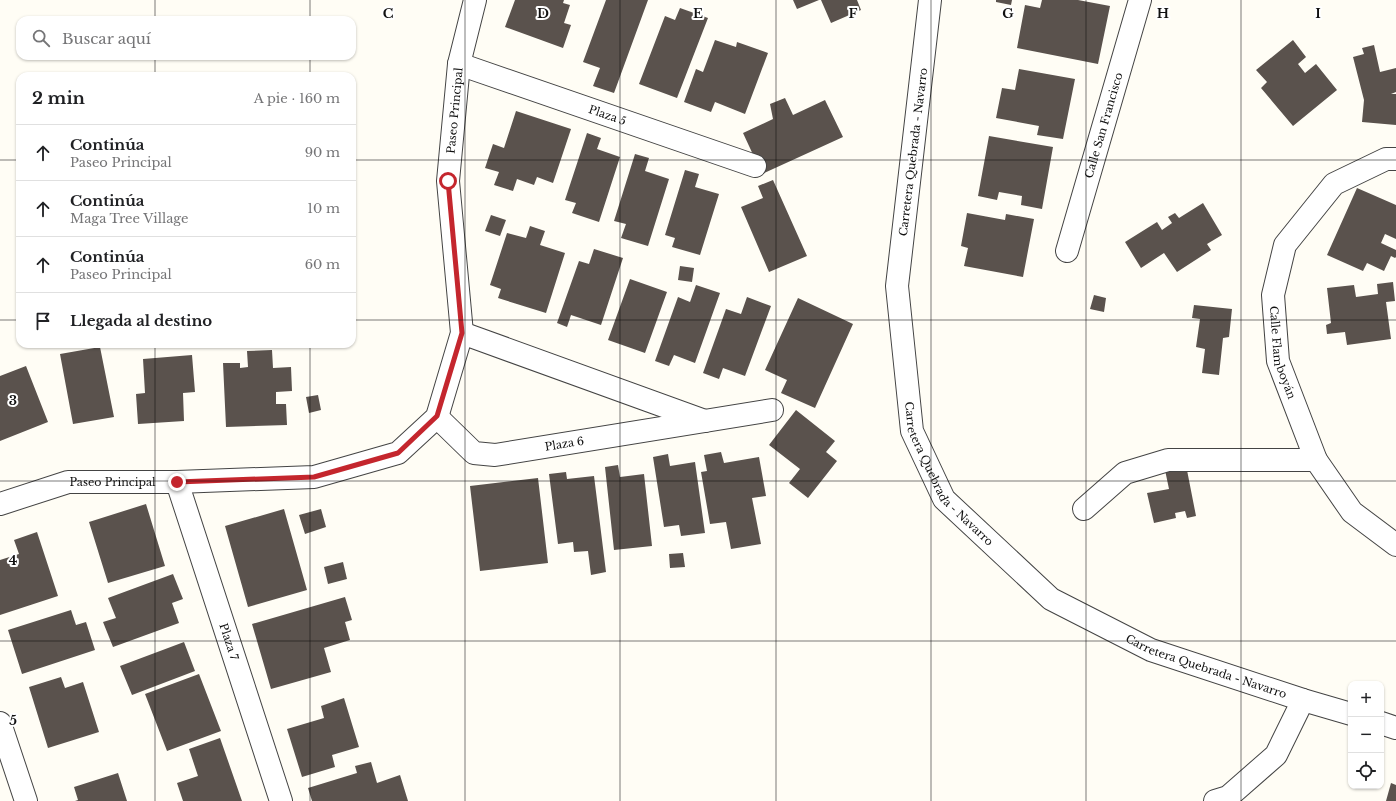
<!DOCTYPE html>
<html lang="es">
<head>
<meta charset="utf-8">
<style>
  body { margin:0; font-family:"Libre Baskerville",serif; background:#f6f6f6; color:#202124 }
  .controls { position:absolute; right:12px; bottom:12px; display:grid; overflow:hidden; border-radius:8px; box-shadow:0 1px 3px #0004 }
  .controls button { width:36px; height:36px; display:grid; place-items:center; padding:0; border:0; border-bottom:1px solid #e0e0e0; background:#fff; color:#202124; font:20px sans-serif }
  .stop { position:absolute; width:12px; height:12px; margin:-9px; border:3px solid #c4262e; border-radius:50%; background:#fff }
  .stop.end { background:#c4262e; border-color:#fff; box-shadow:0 1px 4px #0008 }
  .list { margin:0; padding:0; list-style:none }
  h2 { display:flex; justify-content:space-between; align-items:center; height:52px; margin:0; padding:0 16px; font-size:17px }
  h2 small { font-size:13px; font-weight:400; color:#757577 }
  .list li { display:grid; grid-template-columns:26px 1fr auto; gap:12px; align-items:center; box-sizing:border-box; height:56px; padding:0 16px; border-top:1px solid #e0e0e0 }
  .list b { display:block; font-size:15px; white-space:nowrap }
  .list p { margin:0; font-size:13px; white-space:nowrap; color:#757577 }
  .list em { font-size:13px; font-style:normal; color:#757577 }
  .icon { flex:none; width:22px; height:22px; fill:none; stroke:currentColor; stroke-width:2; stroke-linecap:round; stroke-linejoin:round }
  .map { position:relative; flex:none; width:1396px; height:801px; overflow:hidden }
  .search { position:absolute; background:#fff; box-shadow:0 1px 3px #0004; left:16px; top:16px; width:340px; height:44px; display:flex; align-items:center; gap:10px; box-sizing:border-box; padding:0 14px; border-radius:12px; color:#757577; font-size:15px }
  .panel { position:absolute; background:#fff; box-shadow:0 1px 3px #0004; left:16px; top:72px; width:340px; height:276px; border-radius:12px }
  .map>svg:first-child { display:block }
  .building { fill:#5a524d }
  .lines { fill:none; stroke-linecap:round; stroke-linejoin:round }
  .minor-casing { stroke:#444; stroke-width:24 }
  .tertiary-casing { stroke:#444; stroke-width:24 }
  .minor { stroke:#fff; stroke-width:22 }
  .tertiary { stroke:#fff; stroke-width:22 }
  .route { stroke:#c4262e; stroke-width:5 }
  .grid { fill:none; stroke:#111; stroke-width:1; stroke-opacity:0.55 }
  .labels { text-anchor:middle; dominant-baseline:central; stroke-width:4; stroke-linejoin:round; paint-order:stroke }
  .street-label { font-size:11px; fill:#111; stroke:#fff }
  .grid-label { font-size:13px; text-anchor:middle; font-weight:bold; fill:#111; stroke:#fff; stroke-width:4; stroke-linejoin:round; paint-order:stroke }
</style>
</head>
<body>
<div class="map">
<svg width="1396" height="801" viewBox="0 0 1396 801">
  <rect width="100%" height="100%" fill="#fffdf5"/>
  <path class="building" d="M515,0H564L563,3L570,5L564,23L571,25L563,48L505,27Z
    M606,0H648L614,93L593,86L600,68L583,62Z
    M793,0H819L797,9Z
    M821,0H857L861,10L831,23Z
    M996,0H1012L1011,5L996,2Z
    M1042,0H1078L1110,6L1098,64L1017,48L1025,5L1040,8Z
    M680,8L708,18L677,98L639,84L665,16L675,20Z
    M715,40L736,47L737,42L768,53L745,114L715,102L711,112L684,102L696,69L703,72Z
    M1293,40L1306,57L1298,64L1305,73L1316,64L1337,90L1293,126L1261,88L1267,82L1256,70Z
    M1374,45L1380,72L1396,68V92L1391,94H1396V125L1362,122L1364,100L1353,57L1364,54L1362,48Z
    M1019,69L1075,79L1063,139L1037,135L1039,126L996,118L1002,88L1015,90Z
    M785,98L793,115L825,100L843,137L762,174L743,133L773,119L770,104Z
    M516,111L571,129L553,183L537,177L534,185L517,179L513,191L494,185L499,172L485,168L493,144L504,148Z
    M587,133L601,138L597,149L620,157L599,222L572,213L576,203L565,200Z
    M989,136L1053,147L1042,209L1021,205L1022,196L999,192L997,200L978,196Z
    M635,154L649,158L645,171L669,179L648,246L621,238L626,224L614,221Z
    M685,170L699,174L695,187L719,194L700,255L672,247L675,238L665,235Z
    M773,180L807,256L769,272L741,207L763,198L758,186Z
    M1357,188L1396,205V239L1385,234L1381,243L1396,250V257L1395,258L1391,256L1384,271L1367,263L1363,271L1327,255Z
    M1203,203L1222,235L1207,244L1211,250L1177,272L1164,253L1141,268L1125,242L1157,222L1162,230L1172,223L1168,217L1175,213L1179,218Z
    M967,213L1005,220L1006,214L1034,219L1023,277L964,266L968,248L961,246Z
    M491,215L506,220L500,236L485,231Z
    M530,226L545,231L540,245L565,253L546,313L498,298L501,289L490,285L507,233L526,238Z
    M594,249L623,258L601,325L571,315L567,327L557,323L579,261L589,264Z
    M680,266L694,268L692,282L678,280Z
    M630,279L667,292L645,353L608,340Z
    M1393,282L1395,301L1386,302L1391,339L1347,345L1345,332L1327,334L1326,325L1331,323L1327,288L1354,285L1356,297L1378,294L1377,284Z
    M696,285L720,293L695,363L674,355L669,366L655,361L678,297L690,302Z
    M1094,295L1106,298L1104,312L1090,309Z
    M747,297L771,306L745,376L723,368L719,379L703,373L726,309L741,314Z
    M798,298L853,324L815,408L781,393L787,380L765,370Z
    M1194,305L1232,309L1229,337L1223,338L1219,375L1202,373L1205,349L1196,347L1200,319L1192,318Z
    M100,347L114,417L73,424L60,354Z
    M272,350L273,368L291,367L292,391L276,392V404H286L287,425L226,427L223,363H240V368L248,367L247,351Z
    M192,355L195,392L183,393L184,421L138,424L136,394L145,393L143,359Z
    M26,366L48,422L0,441V376Z
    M318,395L321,410L309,413L306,397Z
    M796,410L835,441L826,452L837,461L808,498L789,483L800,469L769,445Z
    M721,452L724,463L759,457L766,496L752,498L761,544L731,549L726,522L710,524L701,472L707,471L704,455Z
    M668,454L670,466L695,462L705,533L681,536L679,525L664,527L653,457Z
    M618,465L620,477L644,474L652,546L614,550L605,467Z
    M1186,465L1196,516L1187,518L1185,511L1175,513L1176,518L1154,523L1147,493L1169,489L1165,470Z
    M566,472L567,479L594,476L606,572L591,575L588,551L574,552L573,542L558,544L549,474Z
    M538,478L548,563L480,571L470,486Z
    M146,504L165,566L108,583L89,522Z
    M284,509L307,590L248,607L225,526Z
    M321,509L326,527L305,534L299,515Z
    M37,532L58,596L0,615V560L19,554L14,540Z
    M683,553L685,567L670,568L669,554Z
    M343,562L347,579L328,584L324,567Z
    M173,574L183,599L172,603L179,623L113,647L103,622L116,618L108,598Z
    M345,597L352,620L345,622L350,640L324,648L331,672L271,689L252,624Z
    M71,610L76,625L86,622L95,650L22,674L8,630Z
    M184,642L195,671L132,695L120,666Z
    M199,674L221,731L167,751L145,694Z
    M61,677L65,688L83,682L99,732L48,748L29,687Z
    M344,698L359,747L332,755L335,767L302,777L287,729L324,718L321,706Z
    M220,738L242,801H183L177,783L198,776L189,749Z
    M371,762L377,783L400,775L408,801H312L308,788L357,773L355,766Z
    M118,773L127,801H75L78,800L74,787Z
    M1391,783L1396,785V801H1386Z"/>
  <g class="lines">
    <defs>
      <g id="minor">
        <path id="s1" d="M459,64L755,166"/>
        <path id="s2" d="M1396,159H1386L1334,184L1285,245L1273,295L1278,361L1316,460L1352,512L1396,545"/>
        <path id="s3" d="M1067,251L1140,0"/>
        <path d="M462,333L705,421"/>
        <path id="s4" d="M437,417L474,453L495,455L772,410"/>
        <path id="s5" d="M177,482L281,801"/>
        <path id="s6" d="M0,504L68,482H177L314,477L398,453L437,417L462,333L448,181L459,64L475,0"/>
        <path d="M1084,509L1125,473L1168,460H1316"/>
        <path d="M0,723L26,801"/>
        <path d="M1215,801L1228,797L1276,755L1303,700"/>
      </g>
      <g id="tertiary">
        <path id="s7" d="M930,0L897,286L912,431L944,499L1051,599L1151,650L1303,700L1351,714"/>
        <path d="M1381,723L1396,728"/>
      </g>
    </defs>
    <use href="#minor" class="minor-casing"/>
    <use href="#tertiary" class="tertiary-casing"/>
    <use href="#minor" class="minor"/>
    <use href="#tertiary" class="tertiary"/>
  </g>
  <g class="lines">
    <path class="route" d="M177,482L314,477L398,453L437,416L462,333L448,181"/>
  </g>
  <path class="grid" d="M155,0V20M310,0V20M465,0V801M620,0V801M776,0V801M931,0V801M1086,0V801M1241,0V801M155,56V76M310,56V76M0,160H20M352,160H1396M0,320H20M352,320H1396M155,344V801M310,344V801M0,481H1396M0,641H1396"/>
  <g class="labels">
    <g class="street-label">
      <text stroke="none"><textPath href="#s6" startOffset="769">Paseo Principal</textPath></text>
      <text stroke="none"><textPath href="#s1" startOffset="157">Plaza 5</textPath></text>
      <text stroke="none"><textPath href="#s3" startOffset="131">Calle San Francisco</textPath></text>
      <text transform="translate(913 152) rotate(-83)">Carretera Quebrada - Navarro</text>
      <text stroke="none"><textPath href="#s2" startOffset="256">Calle Flamboyán</textPath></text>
      <text stroke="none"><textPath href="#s4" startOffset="143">Plaza 6</textPath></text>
      <text stroke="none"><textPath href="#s7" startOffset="489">Carretera Quebrada - Navarro</textPath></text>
      <text stroke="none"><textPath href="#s6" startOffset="116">Paseo Principal</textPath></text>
      <text stroke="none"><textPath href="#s5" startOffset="168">Plaza 7</textPath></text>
      <text stroke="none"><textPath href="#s7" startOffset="825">Carretera Quebrada - Navarro</textPath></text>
    </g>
  </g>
  <g class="grid-label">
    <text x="388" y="18">C</text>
    <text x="543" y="18">D</text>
    <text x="698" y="18">E</text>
    <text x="853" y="18">F</text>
    <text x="1008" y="18">G</text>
    <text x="1163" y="18">H</text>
    <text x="1318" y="18">I</text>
    <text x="13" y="405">3</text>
    <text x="13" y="565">4</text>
    <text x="13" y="725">5</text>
  </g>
</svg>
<div class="controls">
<button>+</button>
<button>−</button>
<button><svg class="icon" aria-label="locate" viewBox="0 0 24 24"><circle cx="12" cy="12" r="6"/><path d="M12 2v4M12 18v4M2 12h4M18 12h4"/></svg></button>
</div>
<div class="stop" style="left:448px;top:181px"></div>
<div class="stop end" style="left:177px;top:482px"></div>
<div class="search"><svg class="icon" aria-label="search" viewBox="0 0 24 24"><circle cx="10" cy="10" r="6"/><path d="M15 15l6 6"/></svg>Buscar aquí</div>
<section class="panel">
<h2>2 min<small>A pie · 160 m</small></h2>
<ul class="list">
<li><svg class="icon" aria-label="ahead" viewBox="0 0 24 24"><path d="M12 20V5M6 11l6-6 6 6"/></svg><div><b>Continúa</b><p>Paseo Principal</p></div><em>90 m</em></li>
<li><svg class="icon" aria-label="ahead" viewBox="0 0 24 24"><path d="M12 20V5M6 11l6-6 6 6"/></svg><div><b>Continúa</b><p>Maga Tree Village</p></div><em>10 m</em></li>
<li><svg class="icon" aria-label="ahead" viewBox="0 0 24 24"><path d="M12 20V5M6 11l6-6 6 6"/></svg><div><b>Continúa</b><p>Paseo Principal</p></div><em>60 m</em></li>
<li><svg class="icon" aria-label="arrive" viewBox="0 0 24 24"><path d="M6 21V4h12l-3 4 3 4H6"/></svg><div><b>Llegada al destino</b></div></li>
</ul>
</section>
</div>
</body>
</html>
